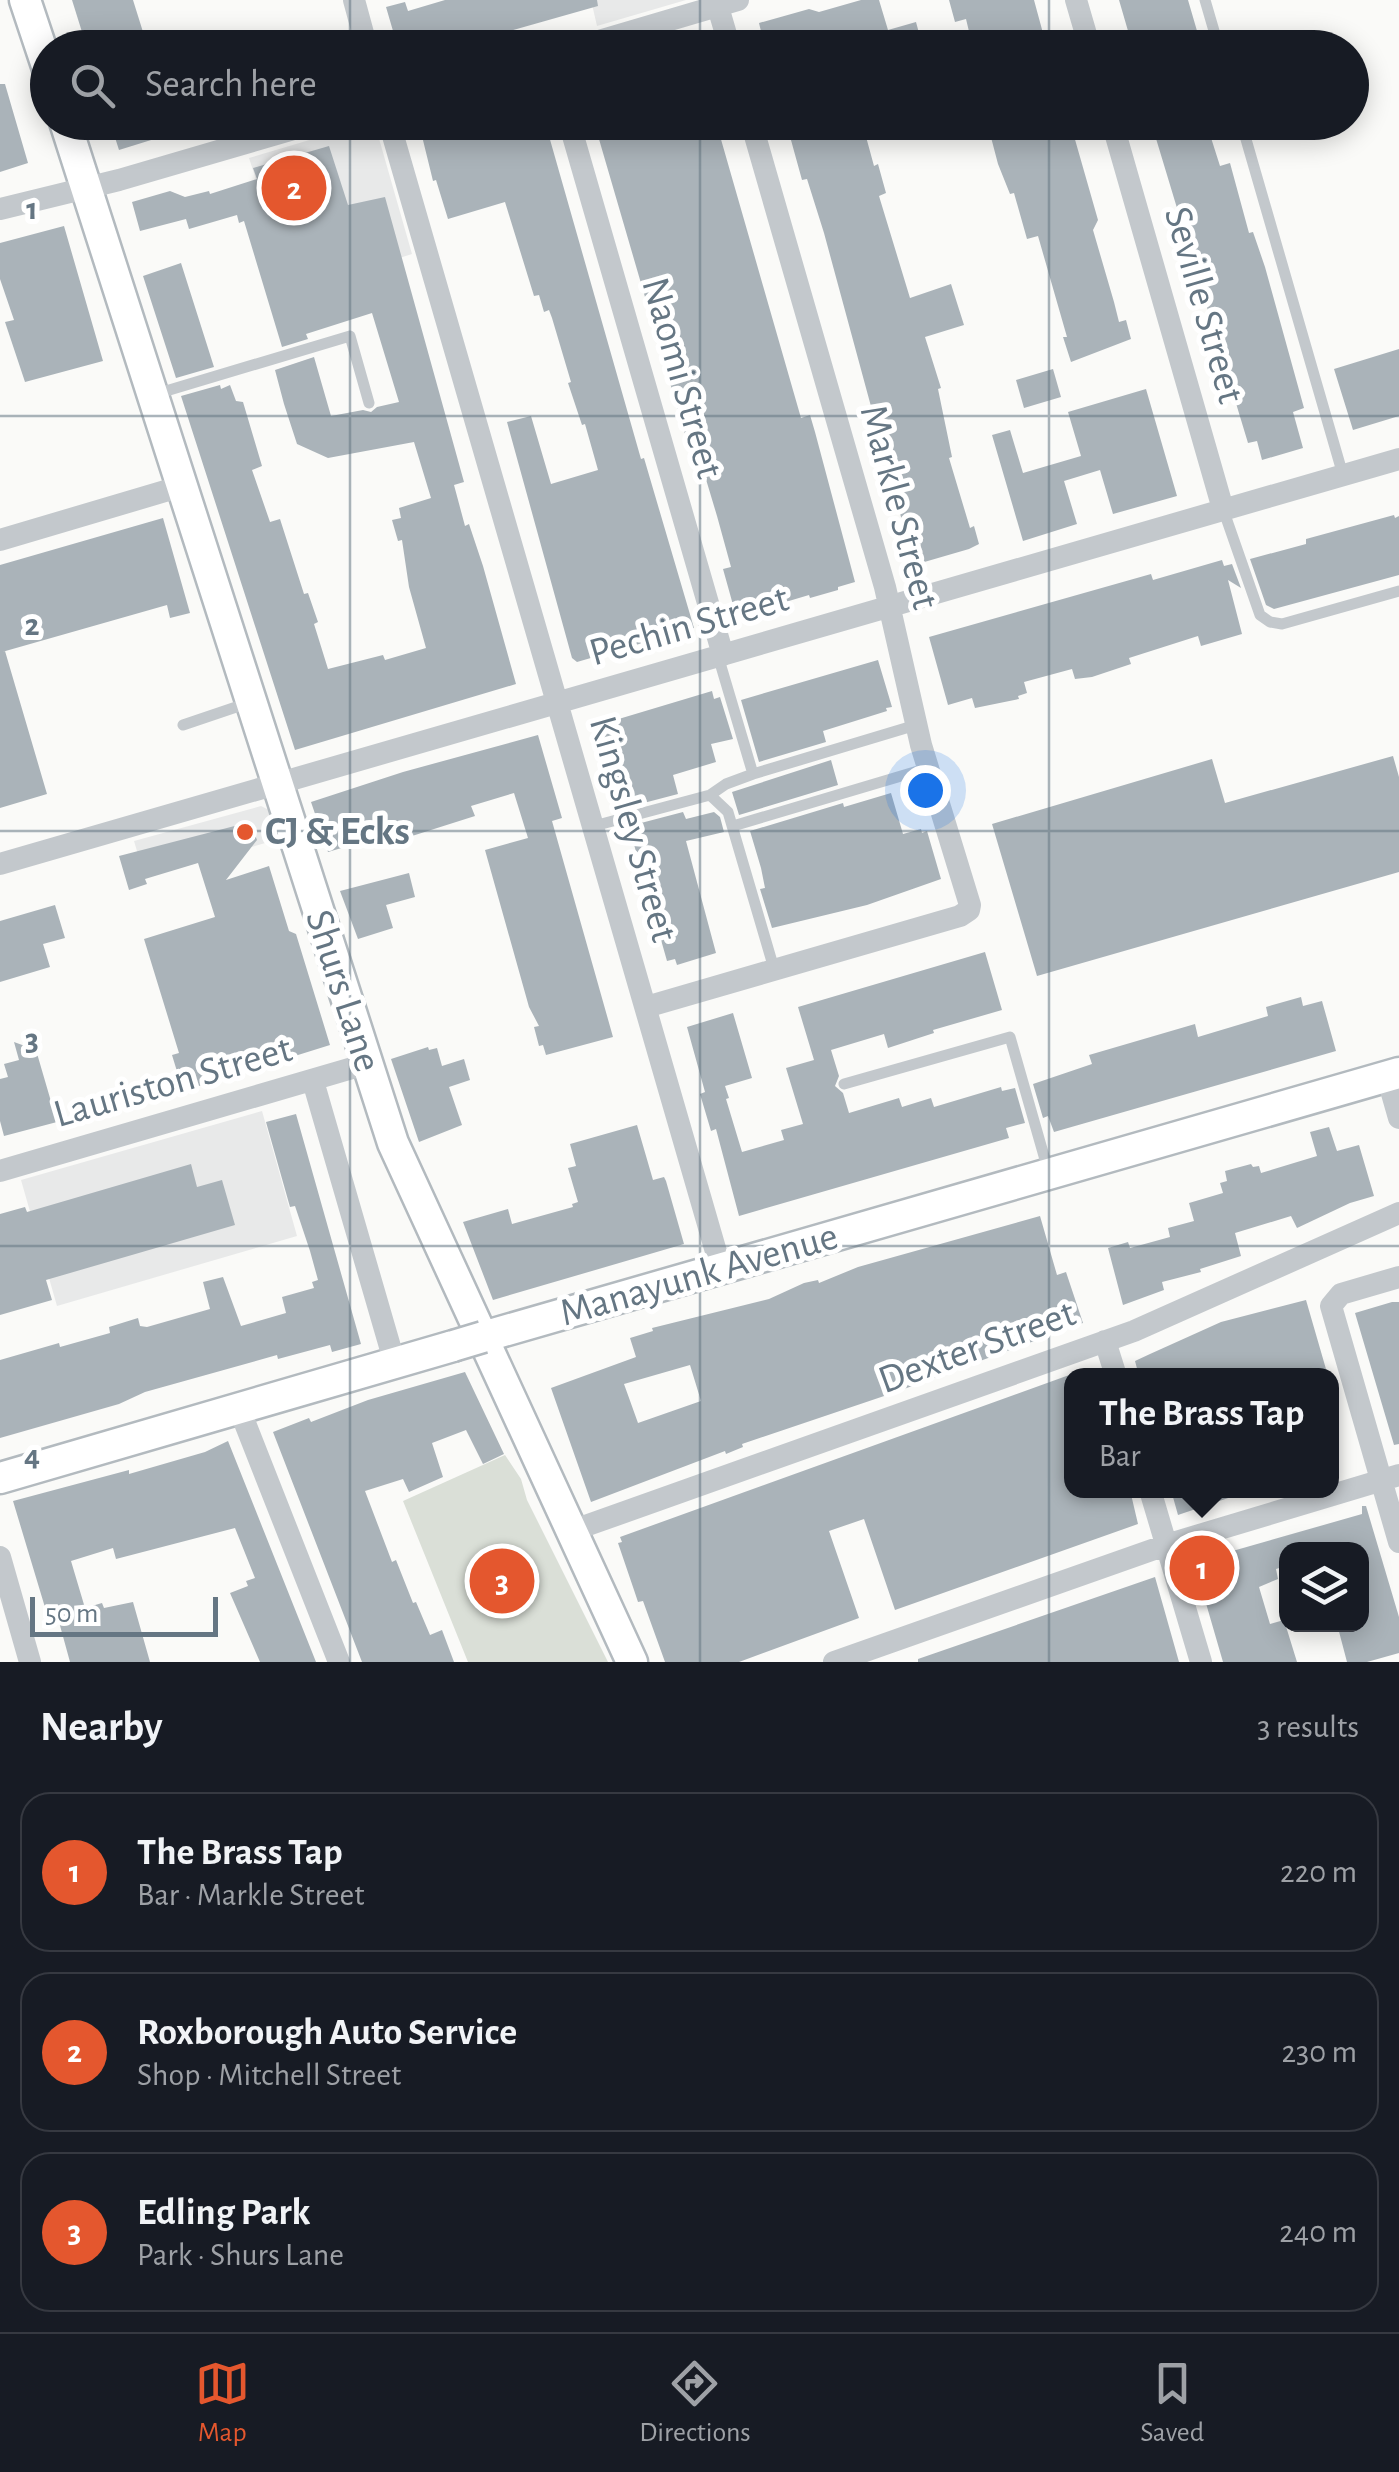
<!DOCTYPE html>
<html lang="en">
<head>
<meta charset="utf-8">
<style>
  body { margin:0; font-family:"Alegreya Sans",sans-serif; background:#242831; color:#f1f3f6 }
  .controls { position:absolute; right:30px; bottom:30px; display:grid; overflow:hidden; border-radius:20px; box-shadow:0 5px 25px #0003 }
  .controls button { width:90px; height:90px; display:grid; place-items:center; padding:0; border:0; border-bottom:2px solid #363941; background:#171b24; color:#f1f3f6; font:50px sans-serif }
  .scale { position:absolute; left:30px; bottom:25px; width:188px; box-sizing:border-box; padding-left:10px; border:5px solid #657683; border-top:0; font-size:28px; line-height:35px; white-space:nowrap; color:#657683; -webkit-text-stroke:8px #fff; paint-order:stroke }
  .you { position:absolute; left:925px; top:790px; width:35px; height:35px; margin:-25px; border:8px solid #fff; border-radius:50%; background:#1a73e8; box-shadow:0 0 0 15px #1a73e833 }
  .badge { display:grid; place-items:center; width:65px; height:65px; border-radius:50%; background:#e4572e; color:#fff; font-size:32px; font-weight:700 }
  .pin { position:absolute; translate:-50% -50%; border:5px solid #fff; box-shadow:0 2px 10px #0006 }
  .popup { position:absolute; left:1064px; top:1368px; width:275px; height:130px; box-sizing:border-box; display:grid; place-content:center; border-radius:20px; background:#171b24; filter:drop-shadow(0 2px 8px #0005); font-size:32px; white-space:nowrap; color:#9ea1a6 }
  .popup b { font-size:38px; color:#f1f3f6 }
  .popup::after { content:''; position:absolute; left:50%; top:100%; margin-left:-20px; border:20px solid transparent; border-top-color:#171b24 }
  .list { margin:0; padding:0; list-style:none }
  h2 { display:flex; justify-content:space-between; align-items:center; height:130px; margin:0; padding:0 40px; font-size:42px }
  h2 small { font-size:32px; font-weight:400; color:#9ea1a6 }
  .list li { display:grid; grid-template-columns:65px 1fr auto; gap:30px; align-items:center; box-sizing:border-box; height:160px; margin:0 20px 20px; padding:0 20px; border:2px solid #363941; border-radius:30px }
  .list b { display:block; font-size:38px; white-space:nowrap }
  .list p { margin:0; font-size:32px; white-space:nowrap; color:#9ea1a6 }
  .list em { font-size:32px; font-style:normal; color:#9ea1a6 }
  .icon { flex:none; width:55px; height:55px; fill:none; stroke:currentColor; stroke-width:2; stroke-linecap:round; stroke-linejoin:round }
  .map { position:relative; flex:none; width:1399px; height:1662px; overflow:hidden }
  .search { position:absolute; background:#171b24; box-shadow:0 5px 25px #0003; left:30px; right:30px; top:30px; height:110px; display:flex; align-items:center; gap:25px; box-sizing:border-box; padding:0 35px; border-radius:55px; color:#9ea1a6; font-size:38px }
  .sheet { height:670px; background:#171b24 }
  nav { display:flex; justify-content:space-around; align-items:center; box-sizing:border-box; height:140px; border-top:2px solid #363941; background:#171b24; font-size:28px; color:#9ea1a6 }
  nav a { display:grid; justify-items:center; gap:5px }
  nav .on { color:#e4572e }
  .map>svg:first-child { display:block }
  .built { fill:#e8e9e9 }
  .green { fill:#dadfd7 }
  .building { fill:#aab3b9; fill-rule:evenodd }
  .lines { fill:none; stroke-linecap:round; stroke-linejoin:round }
  .secondary-casing { stroke:#b3babf; stroke-width:35 }
  .lane { stroke:#c3c8cc; stroke-width:11 }
  .street { stroke:#c3c8cc; stroke-width:22 }
  .secondary { stroke:#fff; stroke-width:30 }
  .secondary-bridge-casing { stroke:#b3babf; stroke-width:35; stroke-linecap:butt }
  .secondary-bridge { stroke:#fff; stroke-width:30 }
  .grid { fill:none; stroke:#657683; stroke-width:2.5; stroke-opacity:0.55 }
  .poi-dot { fill:#e4572e; stroke:#fff; stroke-width:4 }
  .labels { text-anchor:middle; dominant-baseline:central; stroke-width:10; stroke-linejoin:round; paint-order:stroke }
  .street-label { font-size:40px; fill:#657683; stroke:#fff }
  .poi-label { font-size:40px; font-weight:bold; fill:#657683; stroke:#fff; text-anchor:start }
  .grid-label { font-size:32px; text-anchor:middle; font-weight:bold; fill:#657683; stroke:#fff; stroke-width:10; stroke-linejoin:round; paint-order:stroke }
</style>
</head>
<body>
<div class="map">
<svg width="1399" height="1662" viewBox="0 0 1399 1662">
  <rect width="100%" height="100%" fill="#fafaf8"/>
  <path class="built" d="M591,0H686L597,26Z
    M363,124L373,127L378,135L412,254L293,292L249,158Z
    M261,806L269,810L279,839L145,878L134,841Z
    M262,1111L297,1236L57,1306L21,1180Z"/>
  <path class="green" d="M505,1455L521,1479L527,1500L608,1662H468L403,1501Z"/>
  <path class="building" d="M72,0H133L148,48H87Z
    M445,0H597L598,6L450,48H398L386,7L405,2L408,11Z
    M861,0H879L888,30L916,22L923,48H849L851,35L806,48H765L759,23L809,9L819,12Z
    M949,0H1034L1047,48H973L966,19L955,22Z
    M1119,0H1188L1202,48H1133Z
    M0,84H5L28,163L0,172Z
    M110,122H192L193,127L119,150Z
    M440,122H545L641,459L644,458L694,628L577,662L572,658L507,422L531,416L551,484L598,470L585,424L582,425L568,383L571,382L552,318L549,310L544,312L539,295L534,296L505,202L448,219L436,180L433,181L420,128Z
    M594,122H716L801,418L810,415L815,432L855,582L838,587V590L810,598L809,595L738,616L735,612L723,569L731,567L717,516L696,446L689,448Z
    M786,122H862L874,166L878,164L886,193L879,196L910,298L951,284L964,325L925,337L941,388L938,389L952,457L949,458L970,528L974,526L979,544L969,549L914,565L824,233L807,179L802,180Z
    M987,122H1070L1098,220L1093,230L1114,302L1119,322L1126,320L1131,339L1071,362L1063,337H1067L1038,236L1027,239L1014,193L1010,194L998,164Z
    M1151,122H1206L1220,166L1230,163L1249,233L1253,232L1265,267L1304,408L1293,412L1303,448L1262,460L1257,441L1248,443Z
    M329,146L348,205L385,197L464,482L454,485L465,526L469,524L483,566L516,684L295,750L181,396L220,385L221,389L230,385L236,401L243,402L262,466L252,470L270,522L280,519L304,594L308,593L318,622L314,624L328,669L383,655L385,660L426,648L409,587L402,540L398,541L392,520L401,518L399,508L431,498L414,442L328,458L297,444L284,404L275,370L314,357L331,416L363,410L371,412L377,407L399,402L372,313L306,334L308,339L282,347L244,221L239,223L237,215L189,229L186,219L140,231L132,202L170,191L185,197L209,191L210,194L257,179L253,168Z
    M64,226L103,361L25,382L5,322L14,320L0,279V243Z
    M181,263L214,367L176,378L143,276Z
    M1399,349V416L1353,430L1334,369Z
    M1053,369L1061,397L1024,408L1016,380Z
    M1146,389L1177,496L1113,514L1100,470L1064,481L1077,524L1023,541L992,435L1010,430L1023,473L1081,456L1068,412Z
    M1394,515L1395,518L1399,516V575L1274,609L1266,605L1250,559L1306,544V539Z
    M163,518L190,613L170,618L167,605L2,652L5,651L47,794L0,808V565Z
    M1222,560L1224,566L1232,564L1241,588L1228,580L1242,634L1201,646L1198,636L1129,658L1131,664L1092,677L1075,679L1072,669L1024,682L1027,693L1018,696L1019,699L975,708L972,698L948,705L929,637L1151,574L1153,580Z
    M878,660L892,707L886,708L887,711L823,731L826,742L759,762L741,700Z
    M712,691L714,699L720,697L733,739L711,744L716,762L673,775L678,794L636,805L631,786L614,792L592,727Z
    M538,735L562,818L552,821L613,1037L546,1055L543,1045L539,1046L534,1027L539,1026L529,1007L485,850L528,838L514,793L471,806L475,816L412,836L409,828L328,852L311,802L403,772Z
    M1393,756L1399,777V872L1037,976L992,824L1212,759L1225,803Z
    M831,760L838,785L739,815L732,792Z
    M891,793L903,834L921,829L922,833L927,831L941,879L867,905L772,928L760,889L765,888L761,868L750,831L843,803L844,807Z
    M683,812L686,819L714,812L720,817L724,832L686,841L716,953L677,965L675,959L667,961L633,841L640,839L638,831L643,829L641,823Z
    M250,822L257,840L226,880L269,866L289,931L296,934L330,1045L183,1091L172,1055L179,1053L144,939L215,917L198,863L145,879L147,884L129,890L119,856Z
    M409,873L415,897L386,905L393,928L358,939L340,891Z
    M55,905L65,938L43,944L50,967L0,982V921Z
    M985,952L1002,1010L933,1030L934,1033L888,1048L884,1034L831,1050L839,1076L835,1086L843,1093L849,1113L899,1098L902,1107L931,1098L934,1107L1001,1087L1002,1091L1015,1088L1025,1123L1006,1128L1009,1138L739,1216L716,1129L711,1131L700,1094L705,1092L687,1027L733,1013L752,1078L725,1086L729,1098L726,1099L742,1152L784,1140L781,1130L803,1124L786,1068L814,1060L798,1007Z
    M1301,997L1303,1006L1322,1001L1336,1051L1054,1132L1048,1116L1043,1118L1033,1084L1092,1064L1089,1055L1195,1024L1198,1037L1268,1016L1266,1007Z
    M14,1042L36,1050L57,1122L4,1136L0,1121V1079L8,1077L4,1064L19,1060Z
    M428,1047L429,1050L437,1048L442,1066L464,1059L470,1080L449,1087L462,1125L419,1142L391,1059Z
    M296,1114L361,1344L332,1352L330,1345L278,1359L277,1355L145,1392L119,1404L0,1438V1360L59,1343L60,1347L110,1333L109,1327L138,1318L140,1326L147,1327L210,1309L203,1282L223,1277L241,1326L286,1313L282,1297L314,1288L312,1282L318,1280L310,1251L295,1206L290,1207L266,1122Z
    M637,1125L653,1180L664,1177L666,1181L684,1244L493,1300L463,1222L508,1209L512,1224L573,1207L572,1204L578,1202L568,1168L576,1166L570,1144Z
    M1329,1127L1337,1151L1359,1145L1374,1196L1350,1203L1297,1228L1291,1216L1235,1233L1241,1256L1200,1269L1201,1272L1162,1282L1164,1290L1123,1305L1108,1248L1128,1242L1130,1248L1170,1237L1168,1228L1194,1221L1189,1203L1223,1193L1220,1183L1227,1181L1225,1171L1251,1164L1253,1167L1259,1166L1261,1173L1317,1156L1310,1132Z
    M191,1164L197,1187L222,1180L235,1225L46,1280L52,1300L0,1315V1214L25,1207L27,1212Z
    M1040,1216L1057,1275L1066,1272L1083,1323L896,1392L742,1444L743,1447L726,1454L725,1451L591,1502L551,1388L636,1357L630,1338L653,1331L652,1328L769,1299L804,1283L818,1280L819,1283L858,1267ZM690,1365L701,1401L638,1423L624,1384Z
    M1306,1300L1328,1376H1139L1135,1361L1150,1354L1221,1322Z
    M1392,1302H1399V1444L1394,1445L1355,1313Z
    M465,1372L504,1454L483,1464L466,1430L432,1443L443,1477L409,1492L403,1479L365,1491L392,1562L396,1560L413,1603L416,1602L430,1635L442,1630L454,1662H362L273,1432L309,1418L311,1422L368,1400Z
    M1072,1374V1490H1130L1138,1524L895,1610L864,1519L829,1531L859,1618L739,1662H665L643,1601L638,1602L634,1590L618,1543L622,1542L620,1537Z
    M228,1441L316,1662H260L230,1593L248,1586L246,1581L255,1578L235,1528L116,1559L113,1548L71,1561L85,1608L102,1603L104,1608L133,1602L150,1662H70L56,1611L47,1614L13,1501L129,1470V1474L205,1452Z
    M1171,1490H1239L1240,1494L1178,1515Z
    M1362,1506H1366L1399,1617V1653L1367,1662H1347L1337,1624H1362V1550H1286V1566L1276,1569L1278,1579L1259,1587L1270,1624L1284,1620L1297,1662H1223L1194,1562L1362,1514Z
    M1155,1577L1179,1662H918V1659Z"/>
  <g class="lines">
    <defs>
      <path id="secondary" d="M25,0L48,69
        M65,122L393,1143L632,1662
        M483,1337L1399,1073
        M0,1478L453,1346"/>
    </defs>
    <use href="#secondary" class="secondary-casing"/>
    <path class="lane" d="M1205,0L1219,48
      M1241,122L1343,475
      M156,394L350,336L369,403
      M1223,509L1260,615L1270,622L1282,624L1399,591
      M718,656L753,774L916,725
      M183,725L251,702
      M710,795L726,784L753,774
      M594,826L710,795L728,812L775,972
      M733,826L928,768
      M844,1084L1010,1037L1048,1170"/>
    <path class="street" d="M354,0L367,48
      M716,0L730,48
      M1076,0L1090,48
      M575,48L738,0
      M389,122L721,1269
      M569,122L723,655
      M1112,122L1223,509
      M0,209L119,180L318,122
      M0,540L182,486
      M0,864L1399,459
      M646,1007L960,916L969,910L970,905L921,745L885,587L751,122
      M1387,1076L1399,1118
      M313,1081L395,1364
      M0,1171L366,1064
      M1399,1277L1341,1294L1331,1306L1399,1542
      M1105,1341L1116,1376
      M239,1408L339,1662
      M1150,1490L1201,1662
      M571,1531L1134,1331L1399,1213
      M0,1557L30,1662
      M834,1662L1166,1545L1399,1475"/>
    <use href="#secondary" class="secondary"/>
    <defs>
      <path id="secondary-bridge" d="M453,1346L483,1337"/>
    </defs>
    <use href="#secondary-bridge" class="secondary-bridge-casing"/>
    <use href="#secondary-bridge" class="secondary-bridge"/>
  </g>
  <path class="grid" d="M350,0V48M700,0V48M1049,0V48M350,122V1662M700,122V1662M1049,122V1662M0,416H1399M0,831H1399M0,1246H1399"/>
  <circle class="poi-dot" cx="245" cy="832" r="10"/>
  <g class="labels">
    <g class="street-label">
      <text transform="translate(1204 305) rotate(74)">Seville Street</text>
      <text transform="translate(682 378) rotate(74)">Naomi Street</text>
      <text transform="translate(899 507) rotate(75)">Markle Street</text>
      <text transform="translate(689 626) rotate(-16)">Pechin Street</text>
      <text transform="translate(633 829) rotate(74)">Kingsley Street</text>
      <text transform="translate(343 991) rotate(72)">Shurs Lane</text>
      <text transform="translate(173 1082) rotate(-16)">Lauriston Street</text>
      <text transform="translate(699 1275) rotate(-16)">Manayunk Avenue</text>
      <text transform="translate(977 1347) rotate(-20)">Dexter Street</text>
    </g>
    <g class="poi-label">
      <text x="265" y="832">CJ &amp; Ecks</text>
    </g>
  </g>
  <g class="grid-label">
    <text x="32" y="219">1</text>
    <text x="32" y="635">2</text>
    <text x="32" y="1050">3</text>
    <text x="32" y="1466">4</text>
  </g>
</svg>
<div class="controls">
<button><svg class="icon" aria-label="layers" viewBox="0 0 24 24"><path d="M12 4l9 5-9 5-9-5zM3 14l9 5 9-5"/></svg></button>
</div>
<div class="scale">50 m</div>
<div class="you"></div>
<div class="pin badge" style="left:1202px;top:1568px">1</div>
<div class="popup"><b>The Brass Tap</b>Bar</div>
<div class="pin badge" style="left:294px;top:188px">2</div>
<div class="pin badge" style="left:502px;top:1581px">3</div>
<div class="search"><svg class="icon" aria-label="search" viewBox="0 0 24 24"><circle cx="10" cy="10" r="6"/><path d="M15 15l6 6"/></svg>Search here</div>
</div>
<section class="sheet">
<h2>Nearby<small>3 results</small></h2>
<ul class="list">
<li><span class="badge">1</span><div><b>The Brass Tap</b><p>Bar · Markle Street</p></div><em>220 m</em></li>
<li><span class="badge">2</span><div><b>Roxborough Auto Service</b><p>Shop · Mitchell Street</p></div><em>230 m</em></li>
<li><span class="badge">3</span><div><b>Edling Park</b><p>Park · Shurs Lane</p></div><em>240 m</em></li>
</ul>
</section>
<nav>
<a class="on"><svg class="icon" aria-label="map" viewBox="0 0 24 24"><path d="M3 6l6-2 6 2 6-2v14l-6 2-6-2-6 2zM9 4v14M15 6v14"/></svg>Map</a>
<a><svg class="icon" aria-label="directions" viewBox="0 0 24 24"><path d="M12 3l9 9-9 9-9-9zM9 14v-3h6M13 9l2 2-2 2"/></svg>Directions</a>
<a><svg class="icon" aria-label="saved" viewBox="0 0 24 24"><path d="M7 4h10v16l-5-4-5 4z"/></svg>Saved</a>
</nav>
</body>
</html>
